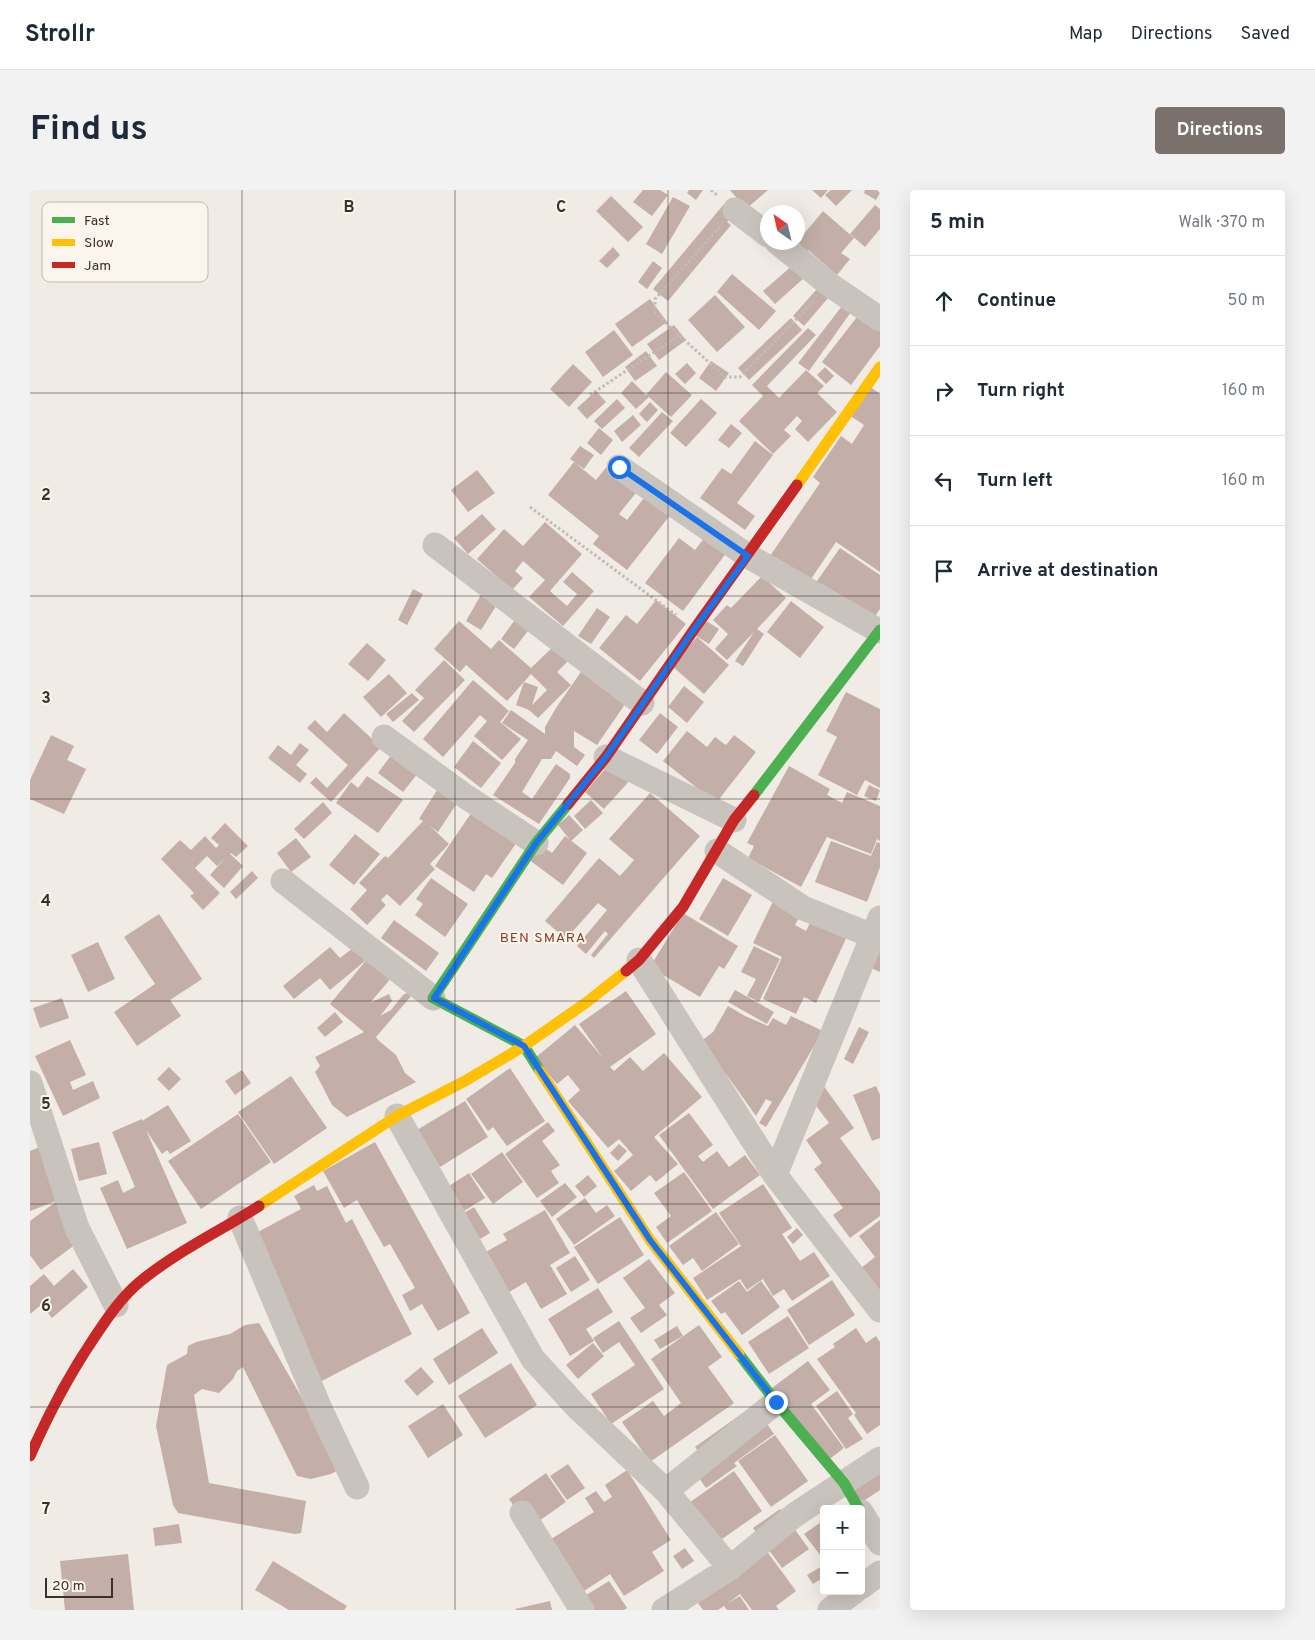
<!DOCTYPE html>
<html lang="en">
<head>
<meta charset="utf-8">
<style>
  body { margin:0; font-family:Overpass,sans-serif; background:#f2f2f3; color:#1f2937 }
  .controls { position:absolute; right:15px; bottom:15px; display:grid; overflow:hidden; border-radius:5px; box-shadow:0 5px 20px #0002 }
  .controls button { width:45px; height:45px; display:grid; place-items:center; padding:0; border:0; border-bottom:1px solid #e0e1e3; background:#fff; color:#1f2937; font:25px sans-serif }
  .compass { position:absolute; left:730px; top:15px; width:45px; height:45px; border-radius:50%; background:#fff; box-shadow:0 5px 20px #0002; rotate:326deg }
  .scale { position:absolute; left:15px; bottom:12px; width:68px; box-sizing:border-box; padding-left:5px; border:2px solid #3b302b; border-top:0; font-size:14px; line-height:18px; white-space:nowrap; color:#3b302b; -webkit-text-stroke:4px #fbf5ee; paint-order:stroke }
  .stop { position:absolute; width:15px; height:15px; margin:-11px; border:4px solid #1a73e8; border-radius:50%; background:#fff }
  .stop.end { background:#1a73e8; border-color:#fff; box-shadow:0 1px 5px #0008 }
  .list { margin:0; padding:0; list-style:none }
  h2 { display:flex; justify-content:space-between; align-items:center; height:65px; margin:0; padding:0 20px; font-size:21px }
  h2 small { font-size:16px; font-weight:400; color:#747a83 }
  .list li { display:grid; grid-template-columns:32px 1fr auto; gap:15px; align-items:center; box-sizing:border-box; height:90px; padding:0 20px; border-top:1px solid #e0e1e3 }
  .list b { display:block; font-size:19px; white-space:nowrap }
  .list em { font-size:16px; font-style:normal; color:#747a83 }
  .icon { flex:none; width:28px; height:28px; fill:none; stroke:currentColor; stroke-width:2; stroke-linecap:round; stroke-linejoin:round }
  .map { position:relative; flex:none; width:850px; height:1420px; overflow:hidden; border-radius:5px }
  header { display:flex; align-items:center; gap:30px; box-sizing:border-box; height:70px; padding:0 25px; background:#fff; border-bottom:1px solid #e0e1e3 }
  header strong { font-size:24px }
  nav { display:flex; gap:28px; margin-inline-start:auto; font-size:18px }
  .intro { display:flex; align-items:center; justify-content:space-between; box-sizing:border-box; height:120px; padding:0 30px }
  h1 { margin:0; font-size:35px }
  .button { padding:12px 22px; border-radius:5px; background:#7a716c; color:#fff; font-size:18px; font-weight:700 }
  main { display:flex; gap:30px; padding:0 30px }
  aside { flex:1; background:#fff; border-radius:5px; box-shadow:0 5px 20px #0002 }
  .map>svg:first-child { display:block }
  .building { fill:#c3afa7 }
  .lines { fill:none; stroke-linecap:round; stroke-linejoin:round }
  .path { stroke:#c2bbb6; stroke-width:3; stroke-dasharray:2.5 2.5; stroke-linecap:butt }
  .street { stroke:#c9c3be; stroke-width:25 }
  .fast { stroke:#4caf50; stroke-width:11 }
  .slow { stroke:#ffc107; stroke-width:11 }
  .jam { stroke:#c62828; stroke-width:11 }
  .route { stroke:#1a73e8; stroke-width:6 }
  .grid { fill:none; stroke:#3b302b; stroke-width:1; stroke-opacity:0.55 }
  .labels { text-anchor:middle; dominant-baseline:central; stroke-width:4; stroke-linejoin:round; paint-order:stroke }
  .neighbourhood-label { font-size:14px; letter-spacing:1px; fill:#8c3b22; stroke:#fbf5ee }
  .key { fill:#fbf5ee; stroke:#c1bab4; stroke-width:1 }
  .key-label { font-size:14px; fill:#3b302b }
  .grid-label { font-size:16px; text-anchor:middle; font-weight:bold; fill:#3b302b; stroke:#fbf5ee; stroke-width:4; stroke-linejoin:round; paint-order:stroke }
</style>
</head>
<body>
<header>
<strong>Strollr</strong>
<nav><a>Map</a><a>Directions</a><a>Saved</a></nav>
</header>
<div class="intro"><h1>Find us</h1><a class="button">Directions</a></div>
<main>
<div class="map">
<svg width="850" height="1420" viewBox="0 0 850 1420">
  <rect width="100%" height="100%" fill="#f0ebe5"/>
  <path class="building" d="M613,0H630L638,5L622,26L603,12Z
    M659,0H673L666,10L657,3Z
    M700,0H738L716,19Z
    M782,0H798L791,8Z
    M801,0H822L806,16L795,5Z
    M835,0H850V3L846,10L834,3Z
    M581,6L613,37L598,52L566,21Z
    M643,7L660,16L632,64L616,54Z
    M694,14L705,23L697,32L701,35L638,111L623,99Z
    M845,15L850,19V39L835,57L820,44Z
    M793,21L824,48L811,63L820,69L807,85L778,60L777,62L768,54V51Z
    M583,57L590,65L577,78L569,71Z
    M623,71L632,78L617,99L608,92Z
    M763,75L774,88L745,114L733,101Z
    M702,84L746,121L729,140L687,102Z
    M794,91L805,100L774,136L763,126Z
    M685,105L715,137L687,162L658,130Z
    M819,107L850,130V156L821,195L792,172L827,127L821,122L779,181L768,173Z
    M620,109L637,132L602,157L585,134Z
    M761,128L772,140L719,190L708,178Z
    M644,135L656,150L629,170L617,154Z
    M778,138L786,145L737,196L749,208L776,180L794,196L787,203L807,222L778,252L765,239L772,231L767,226L754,240L761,246L743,264L709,231L733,206L722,195Z
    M584,140L603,165L573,187L555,162Z
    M616,161L627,176L605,191L595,177Z
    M681,171L699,183L686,201L669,188Z
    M657,173L666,183L655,194L645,184Z
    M543,174L562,192L539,217L520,199Z
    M795,177L804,186L796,194L787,185Z
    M636,182L662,205L641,227L619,207L606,219L591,203L602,191L616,205Z
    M839,196L850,204V382L806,352L779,392L740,366L790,293L783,287L811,246L822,254L834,235L819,225Z
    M566,201L576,212L557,229L547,218Z
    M587,209L595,218L572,239L564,231Z
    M671,209L687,223L656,257L640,243Z
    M620,212L628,220L617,232L609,224Z
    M632,222L643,231L609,267L599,258Z
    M603,225L611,235L592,252L584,241Z
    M701,234L712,243L699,258L688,250Z
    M569,238L583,250L571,265L557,253Z
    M725,251L743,265L707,313L725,326L715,340L670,308L692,278L701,284Z
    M550,256L564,265L554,279L540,269Z
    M544,272L566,290L578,275L609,299L589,324L597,330L617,304L641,324L597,380L563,354L569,346L518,305Z
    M447,280L465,303L438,322L421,300Z
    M452,324L466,339L438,364L424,348Z
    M515,332L552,364L520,401L537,416L547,404L533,392L542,382L564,401L533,436L499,407L515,390L493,371L485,381L493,388L482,400L447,369L474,339L493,356Z
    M675,347L697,362L653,421L615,393L649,348L665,360Z
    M810,358L850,385V419L841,432L785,394Z
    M732,386L756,408L727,439L734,444L713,476L705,471L724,442L697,470L685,459L698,444L683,430L697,415L701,418Z
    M383,399L393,404L377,435L368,430Z
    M452,403L468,413L451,440L436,431Z
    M626,410L656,434L610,491L569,458L596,425L607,434Z
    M761,411L794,437L770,468L737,442Z
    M567,418L580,427L561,454L548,446Z
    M487,427L501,437L484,459L471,449Z
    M673,429L689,439L679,454L663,444Z
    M429,431L461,459L469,450L501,478L525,455L540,469L527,482L541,495L508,528L499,520L486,515L494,492L508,497L502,515L517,500L501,484L477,511L436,475L430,482L404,459Z
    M667,447L699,475L674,504L642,476Z
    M337,453L356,470L338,491L318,474Z
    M414,470L435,490L384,542L372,531L394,508L385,500Z
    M555,476L600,507L567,555L544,541V557L555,565L547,576L526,561L521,569H512L492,602L502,609L526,574L540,584V588L509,634L463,605L485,573V569L498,550L472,533L481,520L515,544V537L526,518Z
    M359,484L377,503L351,527L333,507Z
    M443,490L479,521L470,532L491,549L472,570L444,546L457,531L450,525L413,567L393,549Z
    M654,496L674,512L657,533L638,517Z
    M816,502L850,519V598L835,590L827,605L788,585L807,547L796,541Z
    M382,503L389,510L363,532L356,524Z
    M314,523L351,557L301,612L280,593L286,587L297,598L318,575L277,538L285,530L297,542Z
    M630,523L648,537L627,564L609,550Z
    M657,541L677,557L685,547L696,555L704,545L726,562L686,613L633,571Z
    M21,545L44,556L37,570L56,579L34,624L0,609V590Z
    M443,551L471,573L451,598L424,577Z
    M270,553L279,560L266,575L277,584L270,593L238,568L248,555L261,565Z
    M362,564L388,583L373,602L348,583Z
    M582,571L602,588L574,619L555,602Z
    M759,576L800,599L797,605L812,613L817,602L850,616V651L847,649L841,664L797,647L771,697L718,668L724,656L717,653Z
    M337,586L373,610L348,643L306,613L321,592L328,598Z
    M839,595L850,600L846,611L834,606Z
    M409,597L429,610L408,642L399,635L419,654L400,674L405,679L370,716L357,704L351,710L356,715L337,735L320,719L337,700L329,693L355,666L358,668L393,631L389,629Z
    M620,603L670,646L564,768L561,765L578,744L575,741L556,764L547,756L577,720L568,713L536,749L515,731L569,668L590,686L604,670L579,649Z
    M561,610L573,623L555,639L544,626Z
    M293,612L302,623L274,649L264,639Z
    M444,619L489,649L462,688L456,684L444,702L405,676Z
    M539,625L553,640L541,651L528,635Z
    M195,633L218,656L206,667L201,663L200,664L213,676L194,698L180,685L197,666L187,676L177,666L165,678L190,703L173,720L160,706L164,703L131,669L150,650L161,660L175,646L186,658L189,655L181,648Z
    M325,644L350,664L324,695L299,675Z
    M535,646L557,663L533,695L498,669L509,654L522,663Z
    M266,648L281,667L261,682L247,663Z
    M801,651L841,666L847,652L850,653V677L837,712L785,692Z
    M222,681L228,688L206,709L200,702Z
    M401,688L438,714L415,747L385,725L393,714L386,709Z
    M693,688L722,705L698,746L669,729Z
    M745,707L773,720L765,735L776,741L786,721L821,738L786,813L774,807L766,824L733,809L752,767L723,753Z
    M653,723L708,756L694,779L689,776L670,807L620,777Z
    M129,724L172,789L140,810L151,826L107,856L84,822L125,794L94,747Z
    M364,730L409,763L396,781L351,748Z
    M68,752L85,789L58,802L41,765Z
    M724,756L750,769L729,812L717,806L726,789L711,782Z
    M300,757L310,768L323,758L335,771L300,800L290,788L264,809L253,796Z
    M850,757V782L841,778Z
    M338,768L362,787L340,813L359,804L362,811L350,826L361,820L373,805L389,797L346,847L348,850L366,865L375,883L386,892L317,927L302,915L285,882L290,876L285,867L334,842L300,814Z
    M705,800L744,822L737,834L698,812Z
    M596,801L626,844L580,877L584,881L600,867L613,881L634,863L672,907L624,947L648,974L626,992L620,985L601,1001L584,981L603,965L589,949L578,958L538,911L550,900L538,885L527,894L505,868L545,835L573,868L549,834Z
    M32,808L39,828L10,838L3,818Z
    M698,816L715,826L738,836L743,828L756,835L761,826L793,841L736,937L729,933L742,912L736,909L726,926L699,888L670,852L683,842Z
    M305,822L313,832L295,847L287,838Z
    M829,837L839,842L823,874L814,869Z
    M40,850L56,885L40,892L43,900L63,891L70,908L33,926L5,866Z
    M139,877L151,889L139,901L127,889Z
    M480,878L515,931L477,956L463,937L458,941L436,909Z
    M212,880L221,893L205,905L195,891Z
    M261,886L297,938L244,974L208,922Z
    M793,895L824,938L810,948L850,1002V1026L820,1048L803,1025L813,1018L784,979L792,973L776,950L799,933L778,905Z
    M846,896L850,905V948L842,951L823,905Z
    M435,911L458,947L410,977L387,940Z
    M138,915L161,951L140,964L137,960L132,964L116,940L157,1033L97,1059L70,998L88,990L93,1003L105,997L82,942L112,929V931Z
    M659,923L683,955L668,966L673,972L687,961L699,977L715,965L730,985L683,1019L629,945Z
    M208,924L241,972L171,1019L138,971Z
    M518,932L525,941L512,951L530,975L521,981L529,993L507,1008L475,964Z
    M69,952L77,984L49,991L41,959Z
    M345,952L440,1123L408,1141L392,1114L380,1121L372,1105L385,1098L360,1054L354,1057L327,1010L314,1018L293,981Z
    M589,954L597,961L588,971L580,963Z
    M10,957L29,1010L0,1021V961Z
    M472,962L493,992L463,1014L441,984Z
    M654,982L682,1021L637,1053L626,1037L641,1026L624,1003Z
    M439,983L455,1008L421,1029L405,1005Z
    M558,985L567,996L554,1007L545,996Z
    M535,993L547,1007L522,1027L510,1011Z
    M733,994L762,1038L752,1044L770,1071L784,1062L800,1086L762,1111L754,1099L743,1106L733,1089L717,1100L710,1089L677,1110L663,1088L711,1056L689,1023Z
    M284,995L287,1001L297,996L316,1033L322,1029L382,1144L286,1194L211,1051L271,1019L264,1006Z
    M555,1008L566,1023L577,1015L585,1026L544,1055L526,1029Z
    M27,1011L54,1048L11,1080L0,1065V1031Z
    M444,1017L460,1043L430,1061L414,1035Z
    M515,1020L540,1063L520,1075L537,1104L511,1119L496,1092L461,1113L438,1072L477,1050L473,1044Z
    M686,1022L709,1054L672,1081L663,1068L653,1075L639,1056Z
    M590,1027L614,1065L568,1094L544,1057Z
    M850,1030V1106L826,1082L845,1067L829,1046Z
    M767,1038L773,1045L763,1054L757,1047Z
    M545,1066L560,1090L541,1102L526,1078Z
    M619,1069L645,1103L629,1115L637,1125L611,1143L600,1128L615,1118L593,1088Z
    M43,1079L58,1097L22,1128L11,1115L0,1124V1096L14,1084L24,1096Z
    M802,1090L825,1125L779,1155L757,1120Z
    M709,1091L717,1102L731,1091L750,1117L712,1145L695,1122L691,1124L681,1111Z
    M568,1098L583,1122L556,1139L564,1151L540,1166L518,1129Z
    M758,1126L779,1158L739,1184L718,1152Z
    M589,1131L634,1199L581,1234L561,1204L605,1175L589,1152L573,1163L563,1148Z
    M229,1133L312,1278L301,1284L281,1289L267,1286L213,1177L207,1181L203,1189L189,1203L172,1199L164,1205L179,1293L276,1311L271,1343L265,1344L148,1323L143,1315L126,1236L137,1175L157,1164L158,1156L166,1152L200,1144L215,1135Z
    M669,1135L692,1167L678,1177L704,1213L620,1272L592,1232L623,1211L634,1226L651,1213L621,1169Z
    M647,1136L653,1146L630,1159L624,1150Z
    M452,1138L468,1163L419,1195L403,1169Z
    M826,1138L836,1153L846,1146L850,1152V1235L837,1244L824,1225L826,1223L787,1169L805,1157L803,1154Z
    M563,1153L574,1166L548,1189L536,1175Z
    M778,1171L800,1200L781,1214L814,1258L797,1271L742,1198Z
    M481,1173L507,1215L455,1248L428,1206Z
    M391,1177L404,1192L387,1206L374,1191Z
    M807,1201L823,1224L818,1228L833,1249L816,1259L786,1216Z
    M413,1214L433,1245L398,1268L378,1236Z
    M724,1215L744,1244L704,1273L707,1276L676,1298L659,1274L671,1265L665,1257Z
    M745,1245L778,1291L741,1317L708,1271Z
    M838,1267L850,1285V1300L829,1314L810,1286Z
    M538,1274L555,1298L537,1310L520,1286Z
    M597,1280L641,1350L622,1362L634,1381L594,1406L580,1384L545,1407L518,1351L564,1322L555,1308L566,1301L574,1312L582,1307L575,1295Z
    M704,1281L732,1321L685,1354L656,1315Z
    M516,1283L536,1312L499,1338L479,1309Z
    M750,1319L779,1359L752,1378L723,1338Z
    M794,1330V1370L774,1344Z
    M149,1334L152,1353L125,1356L123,1338Z
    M733,1356L766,1401L746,1416L749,1420H722L710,1404L698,1413L710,1406L719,1420H697L694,1416L688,1420H673L657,1398Z
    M655,1358L664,1371L652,1379L643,1366Z
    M98,1364L104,1420H35L30,1371Z
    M243,1371L317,1416L314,1420H259L225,1400Z
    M794,1375V1387L783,1394L777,1385Z
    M579,1391L597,1418L594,1420H550L545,1412Z
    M520,1411L522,1420H486L485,1419Z"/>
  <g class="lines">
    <path class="path" d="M681,0L687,5
      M690,37L625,109V123L695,187H710L784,111
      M560,205L650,145
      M500,317L646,425"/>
    <path class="street" d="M705,20L738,45
      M747,52L800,95L850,129
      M589,277L718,366L849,441
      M405,355L612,513
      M354,547L435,606L506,653
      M576,567L704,630
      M687,661L773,718L850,749
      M253,691L403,808
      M609,770L745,985L850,1120
      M0,893L47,1038L86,1115
      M367,926L503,1169L548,1218L636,1301L700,1378
      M745,985L850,728
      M210,1028L291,1221L327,1297
      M636,1301L746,1212
      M831,1322L850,1353
      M492,1323L552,1420
      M831,1397L850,1383
      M634,1420L700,1378L766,1324L850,1269
      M800,1420L825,1401"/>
    <path class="fast" d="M724,605L850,440
      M510,881L494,856L403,808L506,653L538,614
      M709,1164L746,1212L814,1293L829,1319"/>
    <path class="slow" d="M767,295L850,177
      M510,881L620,1050L709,1164
      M229,1016L367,926L435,891L494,856L557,812L596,781"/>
    <path class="jam" d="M538,614L576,567L665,438L767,295
      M596,781L609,770L653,717L704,630L724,605
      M0,1266C18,1225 39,1185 64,1148C78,1127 92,1106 112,1090C148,1061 190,1041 229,1016"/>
  </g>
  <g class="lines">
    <path class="route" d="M589,277L718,366L665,438L576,567L506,653L404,808L494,856L620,1050L746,1212"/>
  </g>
  <path class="grid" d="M212,0V1420M425,0V1420M638,0V1420M0,203H850M0,406H850M0,609H850M0,811H850M0,1014H850M0,1217H850"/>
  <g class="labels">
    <g class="neighbourhood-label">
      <text x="513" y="748">BEN SMARA</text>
    </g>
  </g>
  <rect x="12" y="12" width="166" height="80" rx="8" class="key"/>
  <rect x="22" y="27" width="23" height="6" fill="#4caf50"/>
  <rect x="22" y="49" width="23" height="7" fill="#ffc107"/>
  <rect x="22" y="72" width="23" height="6" fill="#c62828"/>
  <g class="key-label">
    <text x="54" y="35">Fast</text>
    <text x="54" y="57">Slow</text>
    <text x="54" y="80">Jam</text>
  </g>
  <g class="grid-label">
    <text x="319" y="22">B</text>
    <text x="531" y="22">C</text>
    <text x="16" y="310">2</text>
    <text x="16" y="513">3</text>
    <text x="16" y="716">4</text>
    <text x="16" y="919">5</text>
    <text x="16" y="1121">6</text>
    <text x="16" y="1324">7</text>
  </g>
</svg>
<div class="controls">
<button>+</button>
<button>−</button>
</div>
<svg class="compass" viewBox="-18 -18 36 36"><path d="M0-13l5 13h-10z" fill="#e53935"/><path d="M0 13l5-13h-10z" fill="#747a83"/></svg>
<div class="scale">20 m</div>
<div class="stop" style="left:589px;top:277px"></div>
<div class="stop end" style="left:746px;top:1212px"></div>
</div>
<aside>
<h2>5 min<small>Walk · 370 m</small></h2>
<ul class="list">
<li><svg class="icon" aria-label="ahead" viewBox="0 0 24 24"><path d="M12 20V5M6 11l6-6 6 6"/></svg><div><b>Continue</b></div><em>50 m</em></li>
<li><svg class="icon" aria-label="right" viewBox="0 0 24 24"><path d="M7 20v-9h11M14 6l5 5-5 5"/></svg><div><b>Turn right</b></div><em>160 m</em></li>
<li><svg class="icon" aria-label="left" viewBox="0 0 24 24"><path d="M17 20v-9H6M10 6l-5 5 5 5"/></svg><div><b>Turn left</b></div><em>160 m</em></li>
<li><svg class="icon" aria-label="arrive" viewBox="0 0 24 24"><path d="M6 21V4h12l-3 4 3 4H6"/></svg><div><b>Arrive at destination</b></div></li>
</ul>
</aside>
</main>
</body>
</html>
